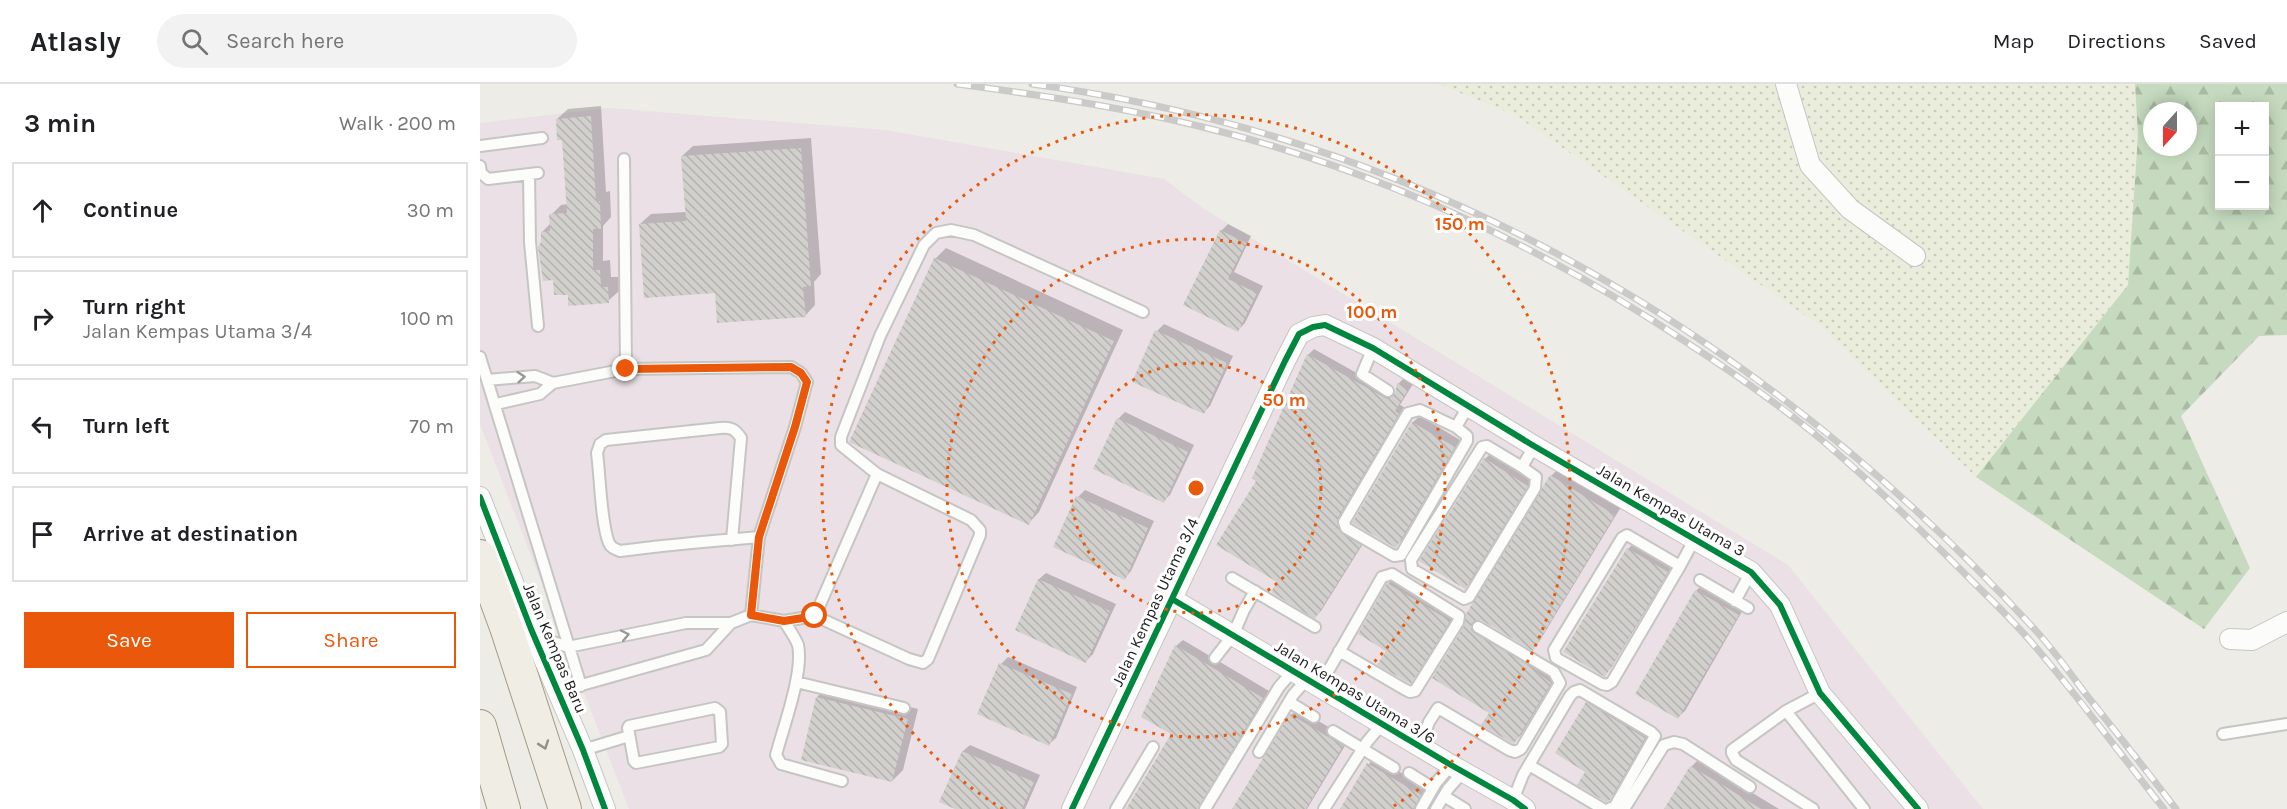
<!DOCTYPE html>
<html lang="en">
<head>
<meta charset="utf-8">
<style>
  body { margin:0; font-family:Karla,sans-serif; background:#f2f2f2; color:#202124 }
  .controls { position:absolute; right:18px; top:18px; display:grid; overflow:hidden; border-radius:0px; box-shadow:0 3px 15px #0003 }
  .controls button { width:54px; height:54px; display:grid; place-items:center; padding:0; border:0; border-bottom:2px solid #e0e0e0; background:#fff; color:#202124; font:30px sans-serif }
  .compass { position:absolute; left:1663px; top:18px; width:54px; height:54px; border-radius:50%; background:#fff; box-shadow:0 3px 15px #0003; rotate:201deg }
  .stop { position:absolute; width:18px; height:18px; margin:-14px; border:4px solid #ea580c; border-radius:50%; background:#fff }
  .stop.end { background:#ea580c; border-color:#fff; box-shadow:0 2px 6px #0008 }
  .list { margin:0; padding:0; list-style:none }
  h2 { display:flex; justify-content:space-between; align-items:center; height:78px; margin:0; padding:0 24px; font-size:26px }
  h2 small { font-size:20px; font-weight:400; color:#757577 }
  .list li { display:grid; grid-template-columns:39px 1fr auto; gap:18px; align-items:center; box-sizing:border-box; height:96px; margin:0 12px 12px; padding:0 12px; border:2px solid #e0e0e0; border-radius:0px }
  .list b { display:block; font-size:22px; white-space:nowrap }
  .list p { margin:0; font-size:20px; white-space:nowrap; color:#757577 }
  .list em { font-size:20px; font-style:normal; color:#757577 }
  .actions { display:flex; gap:12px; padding:18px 24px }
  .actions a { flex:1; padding:14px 0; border:2px solid #ea580c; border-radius:0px; text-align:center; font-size:21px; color:#ea580c }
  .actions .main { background:#ea580c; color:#fff }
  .icon { flex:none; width:33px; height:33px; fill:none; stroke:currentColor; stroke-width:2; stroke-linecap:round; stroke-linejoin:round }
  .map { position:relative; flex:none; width:1807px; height:725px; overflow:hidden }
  header { display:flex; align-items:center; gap:36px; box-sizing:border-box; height:84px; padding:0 30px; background:#fff; border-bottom:2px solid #e0e0e0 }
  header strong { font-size:28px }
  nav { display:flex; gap:33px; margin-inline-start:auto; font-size:21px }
  .search { width:420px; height:54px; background:#f2f2f2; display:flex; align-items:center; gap:15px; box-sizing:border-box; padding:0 21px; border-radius:33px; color:#757577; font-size:22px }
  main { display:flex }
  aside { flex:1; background:#fff }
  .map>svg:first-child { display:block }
  .industrial { fill:#eae0e5 }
  .farmland { fill:url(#farmland-dots) }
  .forest { fill:url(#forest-firs); fill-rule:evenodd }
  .shadow { fill:#0003 }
  .building { fill:url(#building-back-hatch) }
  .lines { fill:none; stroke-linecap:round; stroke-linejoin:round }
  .lane-casing { stroke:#c5c5c3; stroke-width:14 }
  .street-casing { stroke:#c5c5c3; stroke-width:22 }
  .primary-casing { stroke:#a29c85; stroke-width:34 }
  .lane { stroke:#fcfcfb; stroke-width:10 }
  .street { stroke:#fcfcfb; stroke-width:20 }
  .primary { stroke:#f0ede4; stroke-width:32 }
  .rail-casing { stroke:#cacac9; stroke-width:7 }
  .rail { stroke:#fff; stroke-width:4.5; stroke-dasharray:14; stroke-linecap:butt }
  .cycleway-casing { stroke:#fff; stroke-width:10 }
  .cycleway { stroke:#00873e; stroke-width:6 }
  .oneway { stroke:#989898 }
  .oneway2 { stroke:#92908b }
  .route { stroke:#ea580c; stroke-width:8 }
  .ring { fill:none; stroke:#e8590c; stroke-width:3; stroke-dasharray:3 6 }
  .labels { text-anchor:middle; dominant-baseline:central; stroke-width:6; stroke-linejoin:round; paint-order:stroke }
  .street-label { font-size:16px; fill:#1e1e1e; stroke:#fff }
  .centre { fill:#e8590c; stroke:#fff; stroke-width:3 }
  .ring-label { font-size:18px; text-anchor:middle; font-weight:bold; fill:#e8590c; stroke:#fff; stroke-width:6; stroke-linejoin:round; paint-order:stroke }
</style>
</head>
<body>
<header>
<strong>Atlasly</strong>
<div class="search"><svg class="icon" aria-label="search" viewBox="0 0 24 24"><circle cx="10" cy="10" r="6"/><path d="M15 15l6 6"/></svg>Search here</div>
<nav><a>Map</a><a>Directions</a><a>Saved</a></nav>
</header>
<main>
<aside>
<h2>3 min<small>Walk · 200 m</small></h2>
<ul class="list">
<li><svg class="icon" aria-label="ahead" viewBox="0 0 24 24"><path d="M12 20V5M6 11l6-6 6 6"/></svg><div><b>Continue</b></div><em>30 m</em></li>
<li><svg class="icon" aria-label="right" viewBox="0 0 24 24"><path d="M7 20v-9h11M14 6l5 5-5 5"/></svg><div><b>Turn right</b><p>Jalan Kempas Utama 3/4</p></div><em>100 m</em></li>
<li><svg class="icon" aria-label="left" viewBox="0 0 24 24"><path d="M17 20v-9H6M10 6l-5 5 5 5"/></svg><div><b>Turn left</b></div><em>70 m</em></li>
<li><svg class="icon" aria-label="arrive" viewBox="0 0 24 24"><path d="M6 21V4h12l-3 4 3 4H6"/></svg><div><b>Arrive at destination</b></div></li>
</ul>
<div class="actions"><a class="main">Save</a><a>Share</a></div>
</aside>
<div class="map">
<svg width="1807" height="725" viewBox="0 0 1807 725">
  <defs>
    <pattern id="farmland-dots" width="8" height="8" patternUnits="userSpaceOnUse" patternTransform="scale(1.5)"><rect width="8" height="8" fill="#eaeddb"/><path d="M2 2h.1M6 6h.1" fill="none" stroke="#c8cbbc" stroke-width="1.8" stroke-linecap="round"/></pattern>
    <pattern id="forest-firs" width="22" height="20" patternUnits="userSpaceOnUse" patternTransform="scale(1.5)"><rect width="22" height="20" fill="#c5dabe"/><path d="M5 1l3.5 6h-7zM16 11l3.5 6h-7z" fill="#a9bba3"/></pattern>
    <pattern id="building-back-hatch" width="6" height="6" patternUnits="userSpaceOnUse" patternTransform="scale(1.5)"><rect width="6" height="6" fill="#d2d0cc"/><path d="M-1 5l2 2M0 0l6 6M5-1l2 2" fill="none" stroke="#b4b2af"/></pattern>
  </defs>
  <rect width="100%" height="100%" fill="#edece7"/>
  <path class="industrial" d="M128,24L405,46L684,95L724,125L1308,481L1503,725H149L0,340V39Z"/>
  <path class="farmland" d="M958,0H1655L1658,51L1648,201L1496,393L1339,241L1035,31Z"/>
  <path class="forest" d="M1655,0H1807V251L1779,252L1701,332L1770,484L1724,545L1496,393L1648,201L1658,51ZM1740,22H1784V122H1740ZM1672,27H1708V63H1672Z"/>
  <path class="shadow" d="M121,22L126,108L130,107L131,133L123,142V177L130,176L131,193H138L139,207L128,217L89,209L75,195L63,159L62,148L71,139V131L81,121L88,120L84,54L77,35L88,25Z
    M331,54L341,190L334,198L335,221L325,232L236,207L160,140L171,130L206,128L202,72L213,62Z
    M748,140L771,152L754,188L783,202L765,239L758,246L705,220L741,147Z
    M466,164L643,246L559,428L549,439L455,175Z
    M684,240L753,272L730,322L723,329L677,247Z
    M834,265L914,310L916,309L918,300L924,294L933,300L920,321L924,323L862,430L867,444L886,455L841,527L835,533L799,498L778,396L774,393L828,271Z
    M645,328L714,361L690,411L683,417L638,335Z
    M940,332L980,356L922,456L915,462L874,438L933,338Z
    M1012,368L1053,394L992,496L985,503L1005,375Z
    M1078,385L1141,423L1059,558L1052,565L1002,535H998L997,539L1077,591L1041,651L1034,658L1011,628L954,594L1071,392Z
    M605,406L674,437L651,487L645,494L575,462L598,413Z
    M1155,458L1193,481L1131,584L1124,591L1085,567L1148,465Z
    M566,489L636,520L613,570L606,577L537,545L559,495Z
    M915,493L976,529L937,591L930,598L908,500Z
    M1223,500L1264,524L1205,627L1198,633L1216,507Z
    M703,556L789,607L725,713L721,725H651L649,724L693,650L696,562Z
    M528,573L597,603L576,654L569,660L521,580Z
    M348,603L438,625L423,686L412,697L337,613Z
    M1114,612L1171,647L1136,708L1129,715L1107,687V619Z
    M818,625L869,655L827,725H754L811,631Z
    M490,661L560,691L545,725H479L461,717L483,667Z
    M895,673L946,704L934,725H862L889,680Z
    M1218,676L1299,725H1185L1211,683Z"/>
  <path class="building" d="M111,32L116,117H120L121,145H113V186H120L121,203H128L129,219L88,222V211H74L73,196L63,197L58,163L61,158V148L70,147L69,130L87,129L82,56H77L76,35Z
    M321,64L331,202L323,203L326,233L237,239L235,209L164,214L159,140L206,137L201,72Z
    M740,146L766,159L748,195L777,209L758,248L703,221Z
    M454,174L634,257L549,441L369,358Z
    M675,246L747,279L724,330L652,298Z
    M827,270L907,315L915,311L917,299L928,306L915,327L919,330L857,435V440L862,450L881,461L835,535L791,508L797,498L736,461L776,397L772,394Z
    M637,334L708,368L684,419L613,385Z
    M932,338L975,363L916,464L872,439Z
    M1004,374L1048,402L985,505L939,477Z
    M1070,391L1135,431L1053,567L1001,536H995L991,540V546L994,549L1045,579L1071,599L1034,660L1001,641L1009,629L952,594L984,542L986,530Z
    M596,412L668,444L645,496L573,463Z
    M1147,464L1188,488L1125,593L1083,568Z
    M558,495L630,527L606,579L535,546Z
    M907,499L970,537L931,600L897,581L906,567L878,550Z
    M1215,506L1259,531L1198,635L1155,610Z
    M695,561L783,614L718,725H646L691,650L661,633Z
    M519,579L592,610L569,662L497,630Z
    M336,613L428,635L412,698L321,676Z
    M1106,618L1165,654L1130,716L1126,718L1097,701L1105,688L1075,669Z
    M810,630L863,662L826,725H752Z
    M482,667L554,698L542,725H475L459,718Z
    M887,679L941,711L933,725H860Z
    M1210,682L1241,700L1281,725H1184Z"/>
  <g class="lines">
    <defs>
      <path id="lane" d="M0,62L62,54
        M144,75L146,285
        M0,82L1,89L8,95L58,89
        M49,90L50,158L58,242
        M893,264L882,290L908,307
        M0,273L101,602
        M7,296L55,292L73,299
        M16,320L60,310L73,299L146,285L311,283L321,289L327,298L315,343L279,453L271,531
        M976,343L987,352V357L921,471L914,472L866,444L864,438L928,329L940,326L976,343L989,321
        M1042,383L1056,393L1055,404L989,513L984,515L932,485L931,476L1002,363L1007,362L1042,383L1054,362
        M397,390L335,532L429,575L443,579L448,575L500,451V446L491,436L397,390L361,361V353L400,252L444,161L456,149L471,146L494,151L663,228
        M252,456L261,354C255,345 251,343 240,344L126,356L120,360L117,369C120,391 121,440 129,459C131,464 135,465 140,467C186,461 232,457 279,453
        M1200,482L1132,598L1127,601L1122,600L1076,574L1074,566L1142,454L1147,451L1200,482L1214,456
        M752,494L835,543
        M1220,496L1268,524
        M1255,517L1271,488
        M304,537C309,545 315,553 318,561C324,588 303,644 296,671L301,680L362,697
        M55,552L88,563L206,539H251L271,531L304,537L335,532
        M735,574L753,551L764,526L775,507
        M316,598L424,624
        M839,603L902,493L912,490L979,532L978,538L935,607L930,608L924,605L859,567
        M809,618L834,633
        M88,622L90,608L98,602L226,566L251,539
        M235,624L240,628L242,660L239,663L156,679L154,677L148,644L149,642Z
        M1306,627L1384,725
        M853,647L914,684
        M1743,650L1807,640
        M940,663L949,638L958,624L1029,666L1035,668L1041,665L1080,599L1074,588L998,543
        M103,666L149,652
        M779,668L813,611L827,595
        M1049,681L1123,725
        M929,689L953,704
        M964,712L985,725
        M1033,716L1043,691L1090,612L1094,608L1100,606L1171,648L1175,652L1135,722L1129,725
        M636,725L673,663
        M725,725L799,603L813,587
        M844,725L887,658L902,640
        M941,725L956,699L971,681
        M956,725L968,705L983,688
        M1144,725L1184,661L1194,658L1203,660L1270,703
        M1333,725L1256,676L1252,669V666L1306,627L1340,609"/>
      <path id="street" d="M1306,0L1330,81L1370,125L1435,172
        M0,413L51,545L103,666L125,725
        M692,515L971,681L1033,716L1045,725
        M1750,555L1772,556L1807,538
        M592,725L805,277L819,250L833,243L845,241L893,264L1054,362L1271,488L1300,521L1340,609L1438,725"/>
      <path id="primary" d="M0,472L27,546L85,725
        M0,642L24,725"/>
    </defs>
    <use href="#lane" class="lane-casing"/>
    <use href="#street" class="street-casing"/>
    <use href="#primary" class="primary-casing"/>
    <use href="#lane" class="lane"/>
    <use href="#street" class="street"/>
    <use href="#primary" class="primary"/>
    <defs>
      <path id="rail" d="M477,0C569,12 660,26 750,50C912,93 1066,165 1206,258C1249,286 1291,315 1331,347C1383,390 1433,438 1481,486C1505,510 1530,533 1552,559C1598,612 1640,670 1684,725
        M552,0C951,54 1288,254 1558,549C1575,568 1590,589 1605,609C1636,648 1666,686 1696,725"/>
    </defs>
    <use href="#rail" class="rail-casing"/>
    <use href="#rail" class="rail"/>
    <defs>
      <path id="cycleway" d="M0,413L51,545L103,666L125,725
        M692,515L971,681L1033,716L1045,725
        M592,725L805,277L819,250L833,243L845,241L893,264L1054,362L1271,488L1300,521L1340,609L1438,725"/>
    </defs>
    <use href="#cycleway" class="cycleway-casing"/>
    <use href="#cycleway" class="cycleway"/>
  </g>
  <defs><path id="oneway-chevron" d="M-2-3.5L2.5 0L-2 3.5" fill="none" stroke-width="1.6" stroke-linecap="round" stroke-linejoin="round" transform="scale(1.5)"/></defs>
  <g class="oneway">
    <use href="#oneway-chevron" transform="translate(41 293) rotate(-5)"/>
    <use href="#oneway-chevron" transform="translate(145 551) rotate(-12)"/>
  </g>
  <use class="oneway2" href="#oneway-chevron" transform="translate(64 661) rotate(71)"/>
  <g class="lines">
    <path class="route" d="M146,285L311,283L321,289L327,298L315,343L279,453L271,531L304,537L335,532"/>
  </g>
  <g class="ring">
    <circle cx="716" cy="404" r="125"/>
    <circle cx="716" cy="404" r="249"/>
    <path d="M523 725A374 374 0 1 1 909 725"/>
  </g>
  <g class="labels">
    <g class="street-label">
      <text transform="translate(1191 426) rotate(30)">Jalan Kempas Utama 3</text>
      <text transform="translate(675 518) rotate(-65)">Jalan Kempas Utama 3/4</text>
      <text transform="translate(75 564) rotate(67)">Jalan Kempas Baru</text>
      <text transform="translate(875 608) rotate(31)">Jalan Kempas Utama 3/6</text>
    </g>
  </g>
  <circle cx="716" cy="404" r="9" class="centre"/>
  <g class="ring-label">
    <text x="980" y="146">150 m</text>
    <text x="892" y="234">100 m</text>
    <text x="804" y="322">50 m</text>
  </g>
</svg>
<div class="controls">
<button>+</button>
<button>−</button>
</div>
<svg class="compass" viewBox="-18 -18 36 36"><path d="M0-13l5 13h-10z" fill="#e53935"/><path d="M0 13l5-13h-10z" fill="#757577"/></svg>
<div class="stop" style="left:335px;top:532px"></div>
<div class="stop end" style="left:146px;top:285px"></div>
</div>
</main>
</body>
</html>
